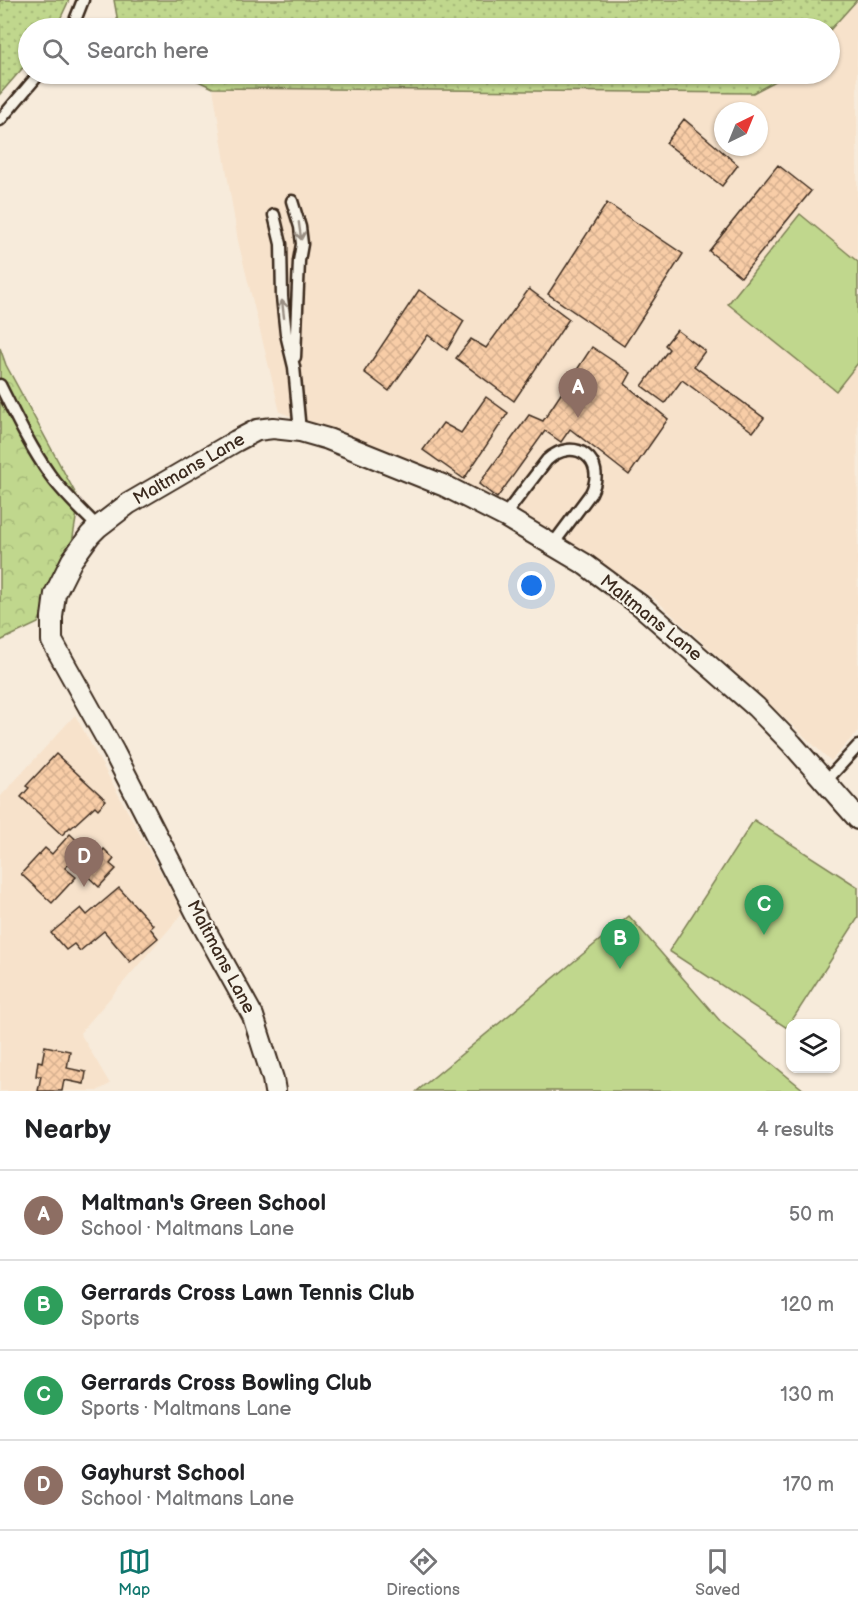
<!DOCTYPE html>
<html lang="en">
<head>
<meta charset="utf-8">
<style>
  body { margin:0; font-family:"Balsamiq Sans",sans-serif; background:#f2f2f2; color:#202124 }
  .controls { position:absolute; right:18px; bottom:18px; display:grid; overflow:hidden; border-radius:12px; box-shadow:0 2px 4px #0004 }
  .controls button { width:54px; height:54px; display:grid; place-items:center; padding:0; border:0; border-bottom:2px solid #e0e0e0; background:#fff; color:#202124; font:30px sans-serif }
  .compass { position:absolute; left:714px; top:102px; width:54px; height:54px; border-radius:50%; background:#fff; box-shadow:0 2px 4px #0004; rotate:43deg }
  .you { position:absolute; left:532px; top:586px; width:21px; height:21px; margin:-15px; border:4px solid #fff; border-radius:50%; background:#1a73e8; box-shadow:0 0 0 9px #1a73e833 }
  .badge { display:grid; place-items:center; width:39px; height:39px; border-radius:50%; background:#0f766e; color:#fff; font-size:20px; font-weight:700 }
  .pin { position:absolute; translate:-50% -50px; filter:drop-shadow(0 2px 3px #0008) }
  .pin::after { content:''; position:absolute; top:32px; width:21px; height:18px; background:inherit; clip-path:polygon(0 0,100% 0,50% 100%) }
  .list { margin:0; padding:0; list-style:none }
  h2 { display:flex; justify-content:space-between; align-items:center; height:78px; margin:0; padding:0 24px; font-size:26px }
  h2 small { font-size:20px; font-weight:400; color:#757577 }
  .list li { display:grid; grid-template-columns:39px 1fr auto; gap:18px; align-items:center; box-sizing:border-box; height:90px; padding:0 24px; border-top:2px solid #e0e0e0 }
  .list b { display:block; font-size:22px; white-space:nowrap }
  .list p { margin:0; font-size:20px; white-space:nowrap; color:#757577 }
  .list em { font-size:20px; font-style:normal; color:#757577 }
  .icon { flex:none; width:33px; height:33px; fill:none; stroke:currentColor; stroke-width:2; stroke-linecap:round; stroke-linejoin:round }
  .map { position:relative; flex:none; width:858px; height:1091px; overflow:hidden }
  .search { position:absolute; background:#fff; box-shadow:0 2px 4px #0004; left:18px; right:18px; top:18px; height:66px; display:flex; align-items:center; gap:15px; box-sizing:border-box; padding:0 21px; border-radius:33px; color:#757577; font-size:22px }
  .sheet { height:438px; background:#fff }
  nav { display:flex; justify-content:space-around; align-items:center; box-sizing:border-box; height:84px; border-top:2px solid #e0e0e0; background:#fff; font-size:16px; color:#757577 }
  nav a { display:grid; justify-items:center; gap:3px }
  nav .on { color:#0f766e }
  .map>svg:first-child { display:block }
  .built { fill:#f7e2cb; fill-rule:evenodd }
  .grass { fill:url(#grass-dots); stroke:#7e8056; stroke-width:1.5 }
  .forest { fill:url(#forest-crowns); stroke:#7e8056; stroke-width:1.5 }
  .garden { fill:#c0d78d; stroke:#7e8056; stroke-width:1.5 }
  .building { fill:url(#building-cross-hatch); stroke:#3b2a1e; stroke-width:1.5 }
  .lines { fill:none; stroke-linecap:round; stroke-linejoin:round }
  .service-casing { stroke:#3b2a1e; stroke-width:15 }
  .minor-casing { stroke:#3b2a1e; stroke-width:24 }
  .service { stroke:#f7f3e8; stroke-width:10 }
  .minor { stroke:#f7f3e8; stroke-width:20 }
  .oneway { stroke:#998e83 }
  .labels { text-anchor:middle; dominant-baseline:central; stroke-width:4.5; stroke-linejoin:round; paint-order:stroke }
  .street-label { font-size:18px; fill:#3b2a1e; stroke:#f7f3e8 }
</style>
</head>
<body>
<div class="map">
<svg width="858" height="1091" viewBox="0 0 858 1091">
  <defs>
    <pattern id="grass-dots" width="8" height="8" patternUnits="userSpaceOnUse" patternTransform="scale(1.5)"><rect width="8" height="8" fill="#c0d78d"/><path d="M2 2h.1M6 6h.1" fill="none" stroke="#a6b979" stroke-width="1.8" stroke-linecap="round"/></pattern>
    <pattern id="forest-crowns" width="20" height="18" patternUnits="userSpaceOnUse" patternTransform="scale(1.5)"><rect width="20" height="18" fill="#c0d78d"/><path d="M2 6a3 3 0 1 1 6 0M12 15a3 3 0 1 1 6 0" fill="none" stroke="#a6b979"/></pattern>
    <pattern id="building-cross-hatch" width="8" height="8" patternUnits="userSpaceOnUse" patternTransform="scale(1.5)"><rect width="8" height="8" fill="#f8cda7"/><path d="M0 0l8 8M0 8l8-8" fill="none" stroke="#d6b08f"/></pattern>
  </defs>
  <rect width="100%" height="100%" fill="#f7ebdb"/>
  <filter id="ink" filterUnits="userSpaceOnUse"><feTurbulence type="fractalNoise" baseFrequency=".0167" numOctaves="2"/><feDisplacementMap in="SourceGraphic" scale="12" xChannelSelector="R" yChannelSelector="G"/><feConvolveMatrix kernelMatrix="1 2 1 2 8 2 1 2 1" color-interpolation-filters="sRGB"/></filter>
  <g filter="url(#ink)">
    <path class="built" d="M857,0L858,731L831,761L655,599L573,544L483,492L280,412L238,241L213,88L752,93L789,74H830V30ZM723,111H759V147H723Z
      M75,715L183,913L80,1033L110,1084L97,1091H0V797Z"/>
    <path class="grass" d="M0,0H69L56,28H28V62L0,94Z
      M114,0H857L830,30V28H119Z
      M183,74H789L753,93L213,88Z"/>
    <path class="forest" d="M0,348L6,365L79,500L72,543L38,623L0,641Z"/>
    <path class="garden" d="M800,214L858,262V363L836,391L728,304Z
      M754,820L858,887V918L787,1028L669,951Z
      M629,916L721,1022L805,1091H417Z"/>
    <path class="building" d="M684,119L738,165L722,186L666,143Z
      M778,165L811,191L741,277L709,251Z
      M607,203L683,254L624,346L548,294Z
      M529,289L569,319L514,401L456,358L471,339L486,348Z
      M419,290L464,321L447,350L428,335L389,391L364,372Z
      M677,330L705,351L694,366L764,418L753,432L682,380L665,403L642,386L669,349L665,345Z
      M592,347L631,373L625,384L668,419L629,475L570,429L561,442L545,431L497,498L479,484L529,415L543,421Z
      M486,397L508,413L464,479L423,450L443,423L461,433Z
      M56,754L106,800L98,809L95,806L71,828L70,827L62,835L21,797L29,788L26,786Z
      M70,834L86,849L92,843L102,852L104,849L114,859L110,864L116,869L99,887L72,861L65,868L76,877L52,903L21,874L45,848L52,854Z
      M119,888L153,925L150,928L158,938L130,962L104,931L80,951L74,944L66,950L51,933L81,908L87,915Z
      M45,1046L70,1051L67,1068L86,1072L84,1084L64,1080L62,1091H38L41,1076H36L38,1061L42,1062Z"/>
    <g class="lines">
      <defs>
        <path id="service" d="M72,28L83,0
          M0,120L39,74
          M292,201L300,227L302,244L299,261L295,357
          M274,215L281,244L282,297L286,334L294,367L300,431
          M0,385C15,415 30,447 50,475C64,494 81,510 98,527
          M504,516L547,460C574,435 608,460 591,493L553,544
          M825,782L858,746"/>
        <path id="minor" d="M275,1091L273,1079L253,1016L202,924L114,752L52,641V617L55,594L72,560L90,535L98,527L128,504L236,441L257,430L273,428L300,431L328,439L445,486L504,516L583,563L640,605L756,707L792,744L858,819"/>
      </defs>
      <use href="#service" class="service-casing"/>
      <use href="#minor" class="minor-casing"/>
      <use href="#service" class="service"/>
      <use href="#minor" class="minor"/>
    </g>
    <defs><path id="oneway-shaft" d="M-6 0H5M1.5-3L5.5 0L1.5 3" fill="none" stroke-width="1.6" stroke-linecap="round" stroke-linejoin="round" transform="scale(1.5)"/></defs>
    <g class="oneway">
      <use href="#oneway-shaft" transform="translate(300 231) rotate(82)"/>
      <use href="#oneway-shaft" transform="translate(283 309) rotate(-97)"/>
    </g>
  </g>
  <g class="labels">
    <g class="street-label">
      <text transform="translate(189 469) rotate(-30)">Maltmans Lane</text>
      <text transform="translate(651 618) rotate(39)">Maltmans Lane</text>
      <text transform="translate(221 957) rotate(62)">Maltmans Lane</text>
    </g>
  </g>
</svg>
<div class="controls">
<button><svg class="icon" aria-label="layers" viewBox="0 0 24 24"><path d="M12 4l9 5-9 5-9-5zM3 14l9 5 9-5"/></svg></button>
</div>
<svg class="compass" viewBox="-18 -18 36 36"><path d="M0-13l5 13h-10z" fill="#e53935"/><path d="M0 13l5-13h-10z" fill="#757577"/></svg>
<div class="you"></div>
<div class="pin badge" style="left:578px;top:418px;background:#8d6e63">A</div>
<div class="pin badge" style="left:620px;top:969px;background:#2e9e5b">B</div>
<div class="pin badge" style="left:764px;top:935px;background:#2e9e5b">C</div>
<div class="pin badge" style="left:84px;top:887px;background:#8d6e63">D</div>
<div class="search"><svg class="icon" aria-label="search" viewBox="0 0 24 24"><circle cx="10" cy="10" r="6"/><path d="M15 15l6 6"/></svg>Search here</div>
</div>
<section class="sheet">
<h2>Nearby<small>4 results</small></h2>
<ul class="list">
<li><span class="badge" style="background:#8d6e63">A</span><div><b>Maltman's Green School</b><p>School · Maltmans Lane</p></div><em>50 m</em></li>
<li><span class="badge" style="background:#2e9e5b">B</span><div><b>Gerrards Cross Lawn Tennis Club</b><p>Sports</p></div><em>120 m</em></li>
<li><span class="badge" style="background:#2e9e5b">C</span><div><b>Gerrards Cross Bowling Club</b><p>Sports · Maltmans Lane</p></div><em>130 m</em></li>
<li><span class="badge" style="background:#8d6e63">D</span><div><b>Gayhurst School</b><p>School · Maltmans Lane</p></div><em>170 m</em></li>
</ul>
</section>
<nav>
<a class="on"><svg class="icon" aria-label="map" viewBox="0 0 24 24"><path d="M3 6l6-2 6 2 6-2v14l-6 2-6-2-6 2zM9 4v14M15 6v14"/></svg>Map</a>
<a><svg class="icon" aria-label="directions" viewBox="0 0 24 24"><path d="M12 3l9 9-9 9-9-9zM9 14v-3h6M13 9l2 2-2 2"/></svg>Directions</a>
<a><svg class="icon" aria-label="saved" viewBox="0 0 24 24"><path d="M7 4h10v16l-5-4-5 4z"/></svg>Saved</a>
</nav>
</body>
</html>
